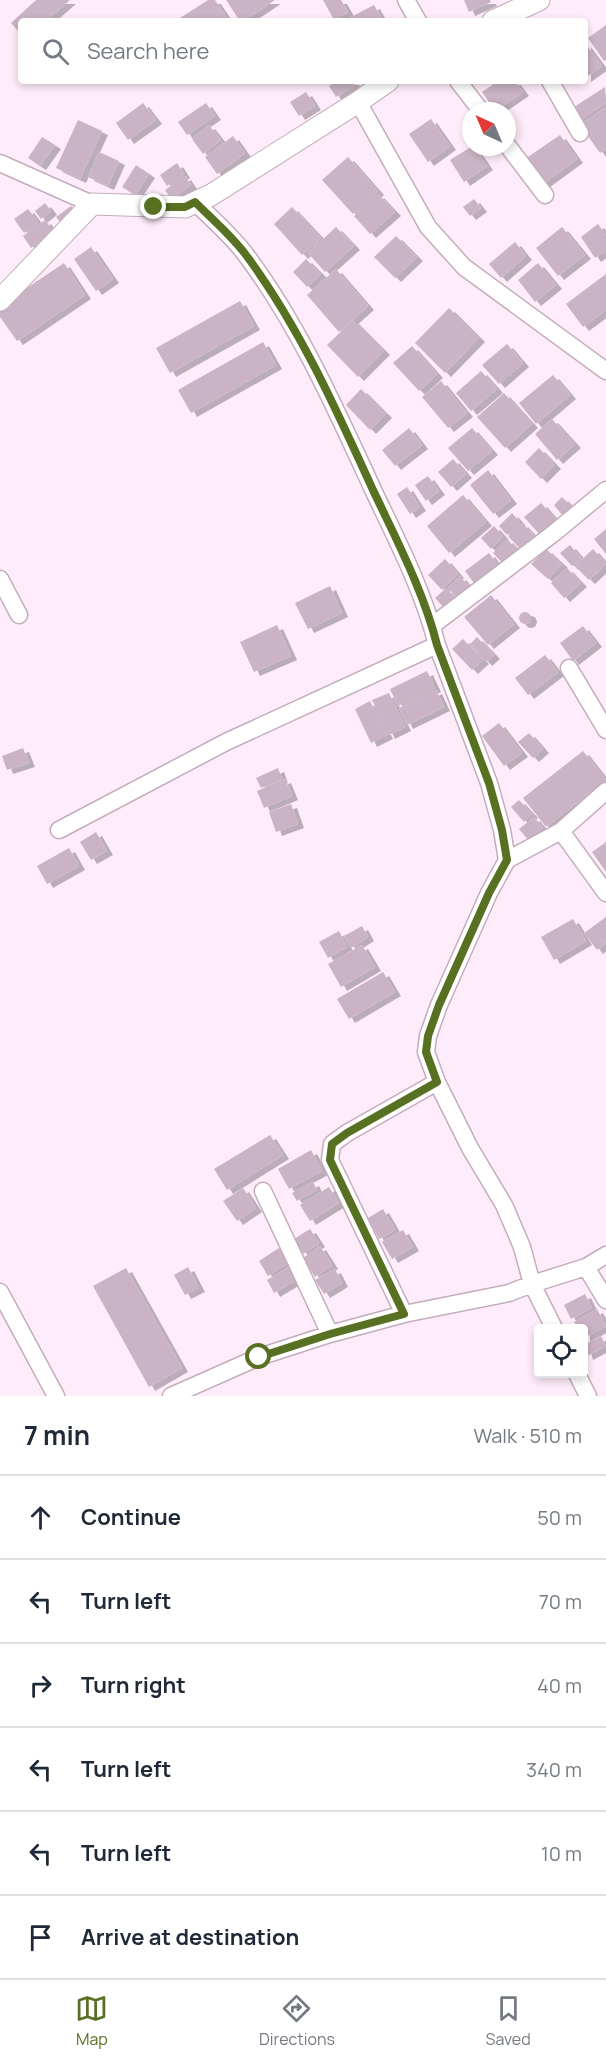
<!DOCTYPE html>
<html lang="en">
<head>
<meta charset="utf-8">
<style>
  body { margin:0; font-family:Manrope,sans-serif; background:#f2f2f3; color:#1f2937 }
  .controls { position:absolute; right:18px; bottom:18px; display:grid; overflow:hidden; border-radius:6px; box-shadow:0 3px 9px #0003 }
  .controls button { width:54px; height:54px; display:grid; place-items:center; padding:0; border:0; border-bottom:2px solid #e0e1e3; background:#fff; color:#1f2937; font:30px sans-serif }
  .compass { position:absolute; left:462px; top:102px; width:54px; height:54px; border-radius:50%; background:#fff; box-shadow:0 3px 9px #0003; rotate:316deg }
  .stop { position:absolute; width:18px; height:18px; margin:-14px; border:4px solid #577022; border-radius:50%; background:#fff }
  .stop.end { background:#577022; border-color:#fff; box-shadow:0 2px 6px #0008 }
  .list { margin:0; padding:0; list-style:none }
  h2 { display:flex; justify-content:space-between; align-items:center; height:78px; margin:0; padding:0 24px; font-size:26px }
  h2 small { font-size:20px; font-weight:400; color:#747a83 }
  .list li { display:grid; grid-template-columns:39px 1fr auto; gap:18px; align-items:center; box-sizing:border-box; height:84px; padding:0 24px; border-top:2px solid #e0e1e3 }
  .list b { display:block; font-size:22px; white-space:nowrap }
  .list em { font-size:20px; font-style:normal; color:#747a83 }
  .icon { flex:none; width:33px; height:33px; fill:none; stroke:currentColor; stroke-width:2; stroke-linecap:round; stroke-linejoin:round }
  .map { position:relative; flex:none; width:606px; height:1396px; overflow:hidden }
  .search { position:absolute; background:#fff; box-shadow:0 3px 9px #0003; left:18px; right:18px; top:18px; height:66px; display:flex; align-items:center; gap:15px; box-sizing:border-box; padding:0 21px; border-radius:6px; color:#747a83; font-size:22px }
  .sheet { height:582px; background:#fff }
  nav { display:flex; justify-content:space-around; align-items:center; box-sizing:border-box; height:84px; border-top:2px solid #e0e1e3; background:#fff; font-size:16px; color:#747a83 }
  nav a { display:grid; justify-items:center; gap:3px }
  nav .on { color:#577022 }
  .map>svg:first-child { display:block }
  .building { fill:#cab3c4; filter:url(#shadow) }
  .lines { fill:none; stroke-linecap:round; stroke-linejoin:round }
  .minor-casing { stroke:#c3adbd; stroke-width:19 }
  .tertiary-casing { stroke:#c3adbd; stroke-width:23 }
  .minor { stroke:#fff; stroke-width:16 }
  .tertiary { stroke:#fff; stroke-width:21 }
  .route { stroke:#577022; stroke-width:8 }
</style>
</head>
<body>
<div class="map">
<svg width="606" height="1396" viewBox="0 0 606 1396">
  <defs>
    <filter id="shadow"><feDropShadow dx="6" dy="4" stdDeviation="0" flood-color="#0004"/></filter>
  </defs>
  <rect width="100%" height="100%" fill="#ffecfa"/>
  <path class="building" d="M36,0H70L46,21H21V34L11,23Z
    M208,0H215L229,21H182L180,18Z
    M226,0H275L243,21H240Z
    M323,0H341L348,12L334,20Z
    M464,0H490L491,2L469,12Z
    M374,5L383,21H353L351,17Z
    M606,25V60L604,61L588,38Z
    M585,43L602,66L585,78Z
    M337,81H353L355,85L336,97L329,86Z
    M498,81H515L523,92L495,111L482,92Z
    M605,87L606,103L579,121L571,109Z
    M306,92L315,106L299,116L290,102Z
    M143,103L156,120L128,140L116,123Z
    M206,103L215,116L187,135L178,122Z
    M606,107V149L600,153L580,125Z
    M431,119L450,146L428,162L409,134Z
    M78,120L102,131L80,179L56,168Z
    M209,125L221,140L203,154L192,139Z
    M560,135L577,159L540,186L522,161Z
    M233,136L245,153L217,174L205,157Z
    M42,137L55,145L40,166L28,158Z
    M471,147H474L487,166L464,182L450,160Z
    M99,152L119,161L108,186L88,177Z
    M348,157L378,191L353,214L322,180Z
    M177,163L184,174L167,186L160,175Z
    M136,165L149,174L135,195L122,187Z
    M185,176L191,185L171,199L165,190Z
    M378,194L395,212L370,234L354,216Z
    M474,199L481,208L470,216L463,207Z
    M45,203L51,211L41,219L35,211Z
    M71,206L78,214L63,226L56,217Z
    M292,207L321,238L302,255L274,224Z
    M28,209L38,222L24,233L14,219Z
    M45,220L53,231L31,248L23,236Z
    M598,224L606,235V250L595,258L581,237Z
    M336,227L354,246L325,272L308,253Z
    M562,227L585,255L558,276L536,248Z
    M396,236L417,257L395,278L374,257Z
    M515,242L526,256L501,278L489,264Z
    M91,247L113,279L96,291L74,259Z
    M306,259L321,274L307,287L293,272Z
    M64,263L85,295L17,341L0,317V306Z
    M538,263L556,285L535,302L518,280Z
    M336,269L368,306L339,332L307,295Z
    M606,274V310L583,327L566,304Z
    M240,301L254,326L170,373L156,348Z
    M449,308L479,338L445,373L415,343Z
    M353,320L384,351L358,377L327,345Z
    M263,342L276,365L191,413L178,390Z
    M507,344L523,363L499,384L482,365Z
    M412,346L437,374L419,391L393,363Z
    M481,371L497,389L471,411L456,393Z
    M553,375L570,395L536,424L519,403Z
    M441,381L467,413L448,428L422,397Z
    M361,389L386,414L370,430L346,405Z
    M504,393L532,424L505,448L477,417Z
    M552,419L575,444L557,460L535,434Z
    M409,428L422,445L395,466L382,450Z
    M472,428L492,451L468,471L448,448Z
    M539,448L555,465L541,479L525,462Z
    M453,459L466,474L451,487L438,472Z
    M488,470L511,500L493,514L470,485Z
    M428,476L439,491L426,501L415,485Z
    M407,487L420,507L410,514L397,494Z
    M463,495L486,522L449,553L427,526Z
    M562,497L573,508L563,516L554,505Z
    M541,503L557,521L540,535L524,517Z
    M512,513L520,522L507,535L499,526Z
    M522,523L536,538L522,551L508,536Z
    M494,526L503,536L491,549L481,538Z
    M606,529V554L594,539Z
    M507,539L520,553L505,566L493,553Z
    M570,545L581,558L572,566L560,553Z
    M546,549L562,564L548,579L531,564Z
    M593,549L606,564L589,580L575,566Z
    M489,553L501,569L477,587L465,571Z
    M445,559L458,574L442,590L428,575Z
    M567,568L581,583L564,598L551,583Z
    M460,576L473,591L461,602L448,588Z
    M330,586L342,613L308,629L295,603Z
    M446,588L459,602L448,612L435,598Z
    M491,595L514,624L488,645L464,617Z
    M519 618a6 6 0 1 1 12 0a6 6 0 1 1-12 0Z
    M277,625L291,656L254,672L240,642Z
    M583,626L596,643L573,661L560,643Z
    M477,637L494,655L486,662L470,644Z
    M463,639L483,660L472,670L452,649Z
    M545,655L558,672L528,695L515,678Z
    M427,671L435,688L398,706L390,689Z
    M436,690L444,707L407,725L399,708Z
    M389,693L405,727L389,735L372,700Z
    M370,701L387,735L371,743L355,709Z
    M499,723L522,753L504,766L482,736Z
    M529,733L543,749L533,758L518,742Z
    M23,748L29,763L7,770L2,756Z
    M583,751L606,780L546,827L523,798Z
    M278,768L282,779L261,788L256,778Z
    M285,779L292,796L264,808L257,791Z
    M519,800L532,814L524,822L511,807Z
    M291,804L298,824L276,832L269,812Z
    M534,817L543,828L528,840L519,829Z
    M96,832L107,851L91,860L80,842Z
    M606,842V872L592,852Z
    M69,848L79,866L47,884L37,866Z
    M606,917V943L597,950L584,933Z
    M573,919L586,941L554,960L541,937Z
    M362,926L368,937L351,948L344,936Z
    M339,931L347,947L328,958L319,942Z
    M362,945L375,967L341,987L328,964Z
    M383,972L395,992L349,1019L337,999Z
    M270,1135L283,1155L227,1190L214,1169Z
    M311,1150L322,1171L289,1189L278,1169Z
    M313,1182L317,1190L297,1201L292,1193Z
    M329,1187L339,1203L310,1221L300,1205Z
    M243,1188L256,1208L237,1221L223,1201Z
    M383,1209L395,1230L379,1239L368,1218Z
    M310,1229L319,1243L303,1254L294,1239Z
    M403,1230L413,1247L392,1259L382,1242Z
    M320,1246L332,1265L315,1277L303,1258Z
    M279,1248L288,1263L268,1276L259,1261Z
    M188,1267L199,1288L185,1295L174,1275Z
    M289,1267L296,1280L274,1293L267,1280Z
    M126,1268L182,1368L149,1387L93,1286Z
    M335,1269L342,1283L324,1294L315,1280Z
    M585,1294L592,1308L571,1319L564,1305Z
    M597,1309L606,1326L584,1338V1328H578L574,1322Z
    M601,1336L606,1346L587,1356L584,1345Z"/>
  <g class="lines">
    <defs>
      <path id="minor" d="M406,0L418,21
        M458,81L481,111
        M550,81L580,133
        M358,102L428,227L464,267L606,371
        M507,145L545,195
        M0,163L92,204
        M195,202C212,219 232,236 246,255C300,327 337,412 375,494C398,542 424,593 437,645L489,783L502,830L507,860L489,893L439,1005L428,1036L426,1052L437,1082L470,1148L504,1205L522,1247L532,1284L554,1328
        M0,579L19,615
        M433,625L554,533L606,490
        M569,668L606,730
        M59,830L226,742L437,645
        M561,831L606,893
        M507,860L561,831L606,791
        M263,1191L330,1334
        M586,1267L606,1300
        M0,1292L56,1396
        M404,1314L330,1160L332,1144L347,1133L437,1082
        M577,1374L588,1396
        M171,1396L259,1357L330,1334L404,1314L509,1293L532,1284L586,1267L606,1255"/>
      <path id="tertiary" d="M493,21L539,0
        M0,300L92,204L185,207L211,195L358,102L388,81"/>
    </defs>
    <use href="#minor" class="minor-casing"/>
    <use href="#tertiary" class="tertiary-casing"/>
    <use href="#minor" class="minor"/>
    <use href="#tertiary" class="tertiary"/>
  </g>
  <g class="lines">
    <path class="route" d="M154,207H185L195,202C212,219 232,236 246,255C299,326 336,409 373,490C396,539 424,592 437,645L489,783L502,830L507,860L489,893L439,1005L428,1036L426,1052L437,1082L347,1133L332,1144L330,1160L404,1314L330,1334L259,1357"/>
  </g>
</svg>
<div class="controls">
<button><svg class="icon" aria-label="locate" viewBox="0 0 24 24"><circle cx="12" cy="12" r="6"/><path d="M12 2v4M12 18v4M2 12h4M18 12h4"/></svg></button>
</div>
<svg class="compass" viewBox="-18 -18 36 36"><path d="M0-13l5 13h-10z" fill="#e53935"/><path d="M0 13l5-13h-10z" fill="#747a83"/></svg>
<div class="stop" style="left:259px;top:1357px"></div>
<div class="stop end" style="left:154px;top:207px"></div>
<div class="search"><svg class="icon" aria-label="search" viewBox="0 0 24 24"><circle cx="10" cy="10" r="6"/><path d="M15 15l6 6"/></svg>Search here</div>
</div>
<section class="sheet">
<h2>7 min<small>Walk · 510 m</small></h2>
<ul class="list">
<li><svg class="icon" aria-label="ahead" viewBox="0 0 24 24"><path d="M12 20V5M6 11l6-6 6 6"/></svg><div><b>Continue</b></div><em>50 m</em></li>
<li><svg class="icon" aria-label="left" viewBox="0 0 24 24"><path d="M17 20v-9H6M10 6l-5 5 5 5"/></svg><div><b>Turn left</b></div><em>70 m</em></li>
<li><svg class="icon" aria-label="right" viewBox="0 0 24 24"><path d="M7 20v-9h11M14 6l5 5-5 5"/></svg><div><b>Turn right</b></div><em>40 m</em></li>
<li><svg class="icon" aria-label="left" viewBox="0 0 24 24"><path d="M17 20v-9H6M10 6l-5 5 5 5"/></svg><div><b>Turn left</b></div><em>340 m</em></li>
<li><svg class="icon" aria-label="left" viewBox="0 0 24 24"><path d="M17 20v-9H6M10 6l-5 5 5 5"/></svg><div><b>Turn left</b></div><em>10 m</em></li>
<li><svg class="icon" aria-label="arrive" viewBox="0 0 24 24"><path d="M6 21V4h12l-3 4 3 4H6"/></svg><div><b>Arrive at destination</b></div></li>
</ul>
</section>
<nav>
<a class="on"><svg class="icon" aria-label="map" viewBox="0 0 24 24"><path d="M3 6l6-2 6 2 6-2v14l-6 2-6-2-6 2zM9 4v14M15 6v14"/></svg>Map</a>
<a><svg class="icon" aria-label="directions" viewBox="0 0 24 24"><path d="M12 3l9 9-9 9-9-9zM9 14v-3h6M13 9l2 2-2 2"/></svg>Directions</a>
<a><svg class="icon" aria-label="saved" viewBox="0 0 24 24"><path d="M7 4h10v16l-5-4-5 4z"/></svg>Saved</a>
</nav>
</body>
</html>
